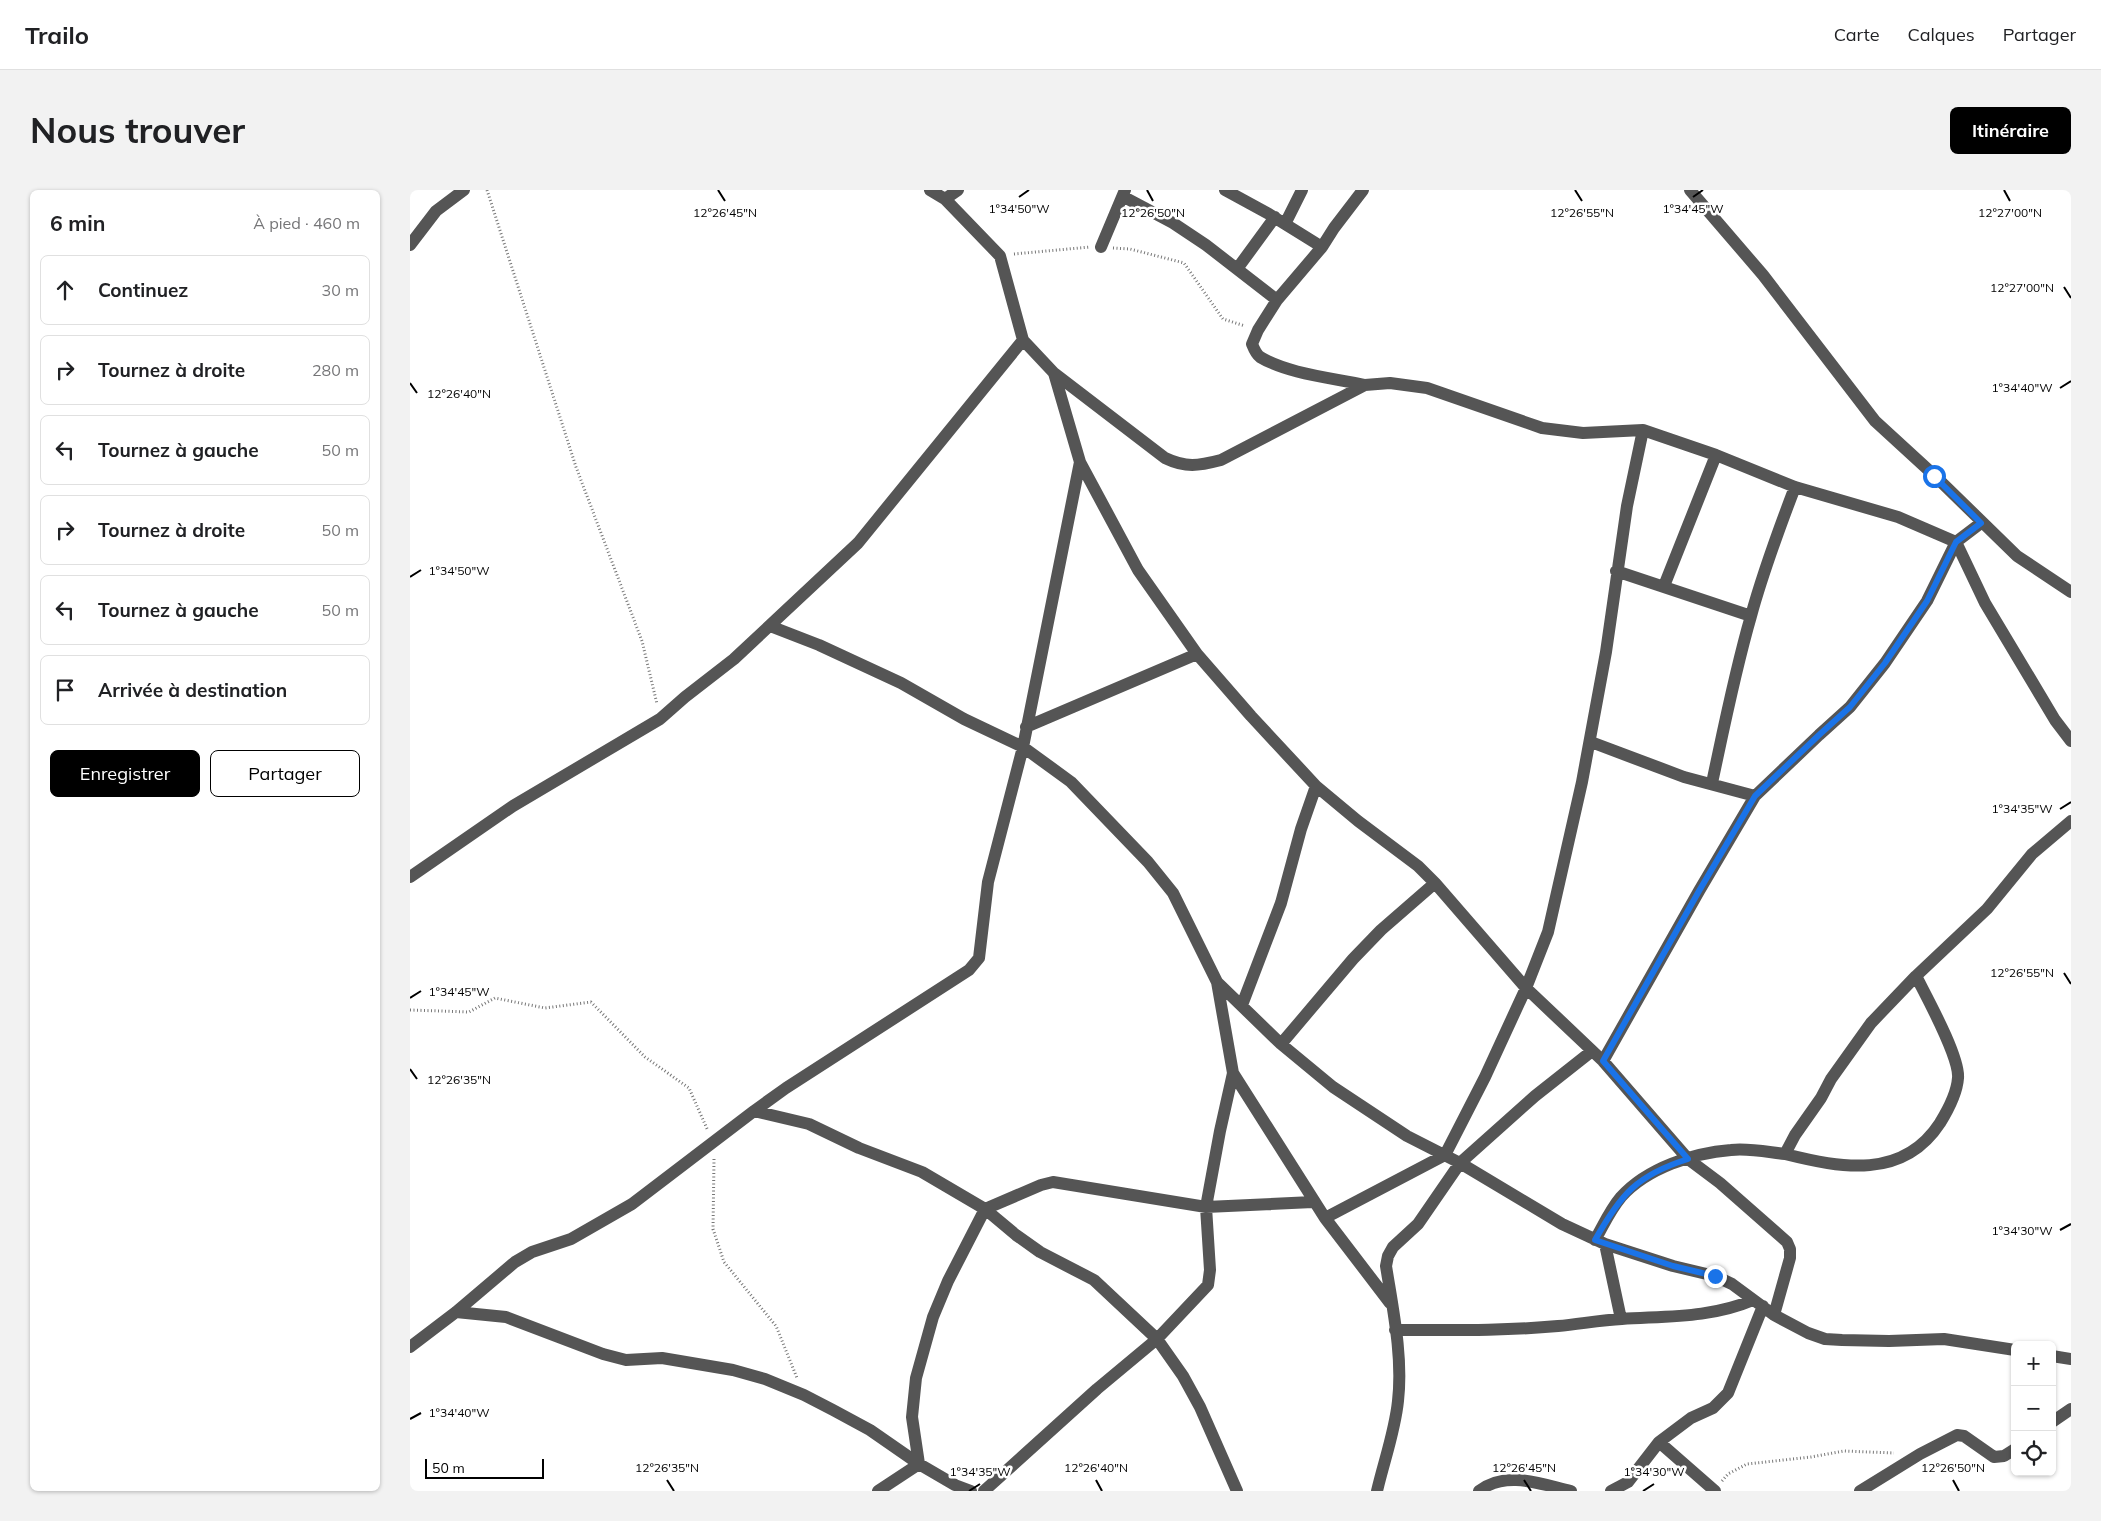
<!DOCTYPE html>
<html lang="fr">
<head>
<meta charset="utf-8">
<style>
  body { margin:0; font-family:Mulish,sans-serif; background:#f2f2f2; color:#202124 }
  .controls { position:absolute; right:15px; bottom:15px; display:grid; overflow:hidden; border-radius:8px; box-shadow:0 1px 4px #0004 }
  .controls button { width:45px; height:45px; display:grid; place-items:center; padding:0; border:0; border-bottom:1px solid #e0e0e0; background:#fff; color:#202124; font:25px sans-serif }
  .scale { position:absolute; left:15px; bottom:12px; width:119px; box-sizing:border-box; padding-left:5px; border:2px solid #000; border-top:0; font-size:14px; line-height:18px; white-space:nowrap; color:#000; -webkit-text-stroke:4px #fff; paint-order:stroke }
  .stop { position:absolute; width:15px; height:15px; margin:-11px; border:4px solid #1a73e8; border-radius:50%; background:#fff }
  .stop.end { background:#1a73e8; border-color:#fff; box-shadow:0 1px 5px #0008 }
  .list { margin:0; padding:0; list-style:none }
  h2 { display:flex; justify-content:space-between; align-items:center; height:65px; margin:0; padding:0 20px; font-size:21px }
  h2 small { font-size:16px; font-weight:400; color:#757577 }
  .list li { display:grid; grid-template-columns:32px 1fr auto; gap:15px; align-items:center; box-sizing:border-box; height:70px; margin:0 10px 10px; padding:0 10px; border:1px solid #e0e0e0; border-radius:8px }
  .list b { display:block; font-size:19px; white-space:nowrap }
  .list em { font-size:16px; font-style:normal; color:#757577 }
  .actions { display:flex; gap:10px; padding:15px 20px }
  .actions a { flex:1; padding:11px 0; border:1px solid #000; border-radius:8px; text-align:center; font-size:18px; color:#000 }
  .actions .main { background:#000; color:#fff }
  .icon { flex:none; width:28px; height:28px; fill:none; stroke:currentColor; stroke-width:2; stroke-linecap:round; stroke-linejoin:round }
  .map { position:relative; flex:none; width:1661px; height:1301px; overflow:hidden; border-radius:8px }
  header { display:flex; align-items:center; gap:30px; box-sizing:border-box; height:70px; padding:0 25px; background:#fff; border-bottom:1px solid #e0e0e0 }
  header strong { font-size:24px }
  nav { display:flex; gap:28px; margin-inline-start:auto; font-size:18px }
  .intro { display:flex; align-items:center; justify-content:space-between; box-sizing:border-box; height:120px; padding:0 30px }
  h1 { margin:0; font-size:35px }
  .button { padding:12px 22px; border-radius:8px; background:#000; color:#fff; font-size:18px; font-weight:700 }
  main { display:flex; gap:30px; padding:0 30px }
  aside { flex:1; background:#fff; border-radius:8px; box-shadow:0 1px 4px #0004 }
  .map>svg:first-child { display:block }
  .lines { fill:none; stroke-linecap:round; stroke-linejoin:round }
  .path { stroke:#777; stroke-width:3; stroke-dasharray:1 2.5; stroke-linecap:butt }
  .minor { stroke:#555; stroke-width:12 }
  .route { stroke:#1a73e8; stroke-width:6 }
  .ticks { fill:none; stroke:#000; stroke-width:2 }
  .ticks-label { font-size:12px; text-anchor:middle; fill:#000; stroke:#fff; stroke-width:5; stroke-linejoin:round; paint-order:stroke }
</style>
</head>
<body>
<header>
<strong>Trailo</strong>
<nav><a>Carte</a><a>Calques</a><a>Partager</a></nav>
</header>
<div class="intro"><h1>Nous trouver</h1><a class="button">Itinéraire</a></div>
<main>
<aside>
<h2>6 min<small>À pied · 460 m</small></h2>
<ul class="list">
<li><svg class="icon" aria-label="ahead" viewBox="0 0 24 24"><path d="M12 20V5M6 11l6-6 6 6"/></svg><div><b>Continuez</b></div><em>30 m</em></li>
<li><svg class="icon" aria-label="right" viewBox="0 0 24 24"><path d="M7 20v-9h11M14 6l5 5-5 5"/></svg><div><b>Tournez à droite</b></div><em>280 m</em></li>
<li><svg class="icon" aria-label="left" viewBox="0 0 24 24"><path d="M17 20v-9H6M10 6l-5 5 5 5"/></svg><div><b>Tournez à gauche</b></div><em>50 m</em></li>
<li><svg class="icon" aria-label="right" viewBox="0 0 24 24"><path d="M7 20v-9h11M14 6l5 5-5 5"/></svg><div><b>Tournez à droite</b></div><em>50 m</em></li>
<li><svg class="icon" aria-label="left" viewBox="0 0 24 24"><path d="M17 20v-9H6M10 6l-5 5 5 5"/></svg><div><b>Tournez à gauche</b></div><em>50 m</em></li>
<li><svg class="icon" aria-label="arrive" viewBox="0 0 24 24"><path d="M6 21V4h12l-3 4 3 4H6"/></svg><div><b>Arrivée à destination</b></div></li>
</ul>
<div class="actions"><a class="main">Enregistrer</a><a>Partager</a></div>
</aside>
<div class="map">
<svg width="1661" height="1301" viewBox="0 0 1661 1301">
  <rect width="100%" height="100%" fill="#fff"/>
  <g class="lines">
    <path class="path" d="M77,0L166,277L232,451L247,514
      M703,58L720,59L774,73L813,129L835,136
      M604,64L680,57
      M0,820L59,822L85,808L135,818L181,812L235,867L279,898L298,941
      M304,969L303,1039L314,1072L366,1136L387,1188
      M1312,1291L1318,1284L1337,1274L1401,1267L1434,1261L1484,1263"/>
    <path class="minor" d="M520,0L535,9L590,66L613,150L644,183L755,268C776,278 788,276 811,270L955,195L980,193L1017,198L1132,238L1173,243L1233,240L1306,265L1385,297L1488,327L1546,352L1575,413L1645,530L1661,551
      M815,0L859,24L912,57
      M953,0L924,38L912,57L867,110L848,140L842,154C844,159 846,164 850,167C878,184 923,188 955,195
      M1280,0L1353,85L1465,231L1525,286L1607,366L1661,402
      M714,7L763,33L796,55L867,110
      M535,9L548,0
      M875,34L892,0
      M0,55L26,21L54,0
      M691,57L715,0
      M827,79L865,27
      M644,183L670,272L728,380L787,464L841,526L906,596L948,631L1008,676L1025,693L1116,798L1193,871L1278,969L1310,993L1377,1052L1380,1059V1068L1364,1125
      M1206,381L1341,426
      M1254,396L1306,265
      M360,436L409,455L491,493L554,529L613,557L661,592L738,672L763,703L807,792L871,854L923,897L997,946L1050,973L1152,1034L1195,1054L1263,1076L1305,1086L1322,1094L1364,1125L1398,1143L1415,1149L1432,1150L1479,1151L1534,1149L1605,1160
      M616,537L787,464
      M1181,552L1274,587L1345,606
      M1302,593C1314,537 1325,481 1341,426C1353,382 1369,339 1385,297
      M0,687L103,616L250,529L275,507L324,469L448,353L613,150
      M832,815L871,713L891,639L906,596
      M871,854L943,769L971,740L1025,693
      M1193,871L1289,701L1345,606L1409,545L1440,517L1475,473L1517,411L1546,352L1571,333
      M823,883L915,1028L1035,965L1075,887L1116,798L1138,742L1172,592L1196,462L1217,316L1233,240
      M344,921L376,898L559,780L569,768L578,692L613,557L670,272
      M1375,964C1431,978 1493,990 1530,933C1538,920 1547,903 1548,888C1550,867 1516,806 1506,786
      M915,1028L980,1113
      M1185,1050C1193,1036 1200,1020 1211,1007C1237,978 1283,963 1321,960C1339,958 1357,962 1375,964L1385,945L1411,908L1421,889L1461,833L1506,786L1577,719L1622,664L1661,631
      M1195,1054L1211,1129
      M46,1122L96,1127L193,1164L216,1170L252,1168L323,1180L355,1189L394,1205L423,1220L460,1240L509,1274L545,1295L561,1301
      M985,1140C1040,1140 1094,1141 1148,1136C1170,1134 1191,1130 1212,1129C1257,1126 1301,1128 1343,1110
      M0,1157L46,1122L105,1072L122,1062L161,1049L222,1014L344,921L399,934L449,958L512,982L575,1019L606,1045L630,1062L684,1090L747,1149L773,1186L790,1217L827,1301
      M1642,1166L1661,1169
      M1642,1232L1661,1219
      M1249,1252L1281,1228L1303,1218L1318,1203L1353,1116
      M468,1301L509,1274L502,1227L506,1188L523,1127L538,1091L575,1019L631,995L643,992L796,1017L903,1012
      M574,1301L687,1199L747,1149L798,1095L800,1080L796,1017L810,941L823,883L807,792
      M967,1301C974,1271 985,1241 988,1211C993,1167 983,1120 976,1076L978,1066L983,1057L1008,1034L1050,973L1125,906L1182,861
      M1069,1301C1096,1280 1130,1294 1161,1301
      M1201,1301L1218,1292L1249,1252L1305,1301
      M1450,1301L1510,1264L1547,1245L1554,1246L1584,1267L1594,1266L1605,1259"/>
  </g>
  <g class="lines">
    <path class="route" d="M1305,1086L1263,1076L1185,1050C1211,1004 1227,985 1278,969L1193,871L1289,701L1345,606L1409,545L1440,517L1475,473L1517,411L1546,352L1571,333L1524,286"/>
  </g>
  <path class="ticks" d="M308,0L315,11M737,0L743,11M1165,0L1172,11M1594,0L1600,11M609,7L619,0M1283,7L1293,0M1654,97L1661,108M0,193L7,203M1650,198L1661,191M0,387L11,380M1650,619L1661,612M1654,783L1661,794M0,808L11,801M0,879L7,889M1650,1040L1661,1034M0,1229L11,1223M257,1290L264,1301M686,1290L692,1301M1114,1290L1121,1301M1543,1290L1549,1301M559,1301L570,1294M1233,1301L1244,1294"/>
  <g class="ticks-label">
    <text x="609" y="23">1°34'50"W</text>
    <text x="1283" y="23">1°34'45"W</text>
    <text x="1600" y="27">12°27'00"N</text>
    <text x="315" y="27">12°26'45"N</text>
    <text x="743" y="27">12°26'50"N</text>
    <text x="1172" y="27">12°26'55"N</text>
    <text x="1612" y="102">12°27'00"N</text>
    <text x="1612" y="202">1°34'40"W</text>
    <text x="49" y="208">12°26'40"N</text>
    <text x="49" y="385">1°34'50"W</text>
    <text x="1612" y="623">1°34'35"W</text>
    <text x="1612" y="787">12°26'55"N</text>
    <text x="49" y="806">1°34'45"W</text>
    <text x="49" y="894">12°26'35"N</text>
    <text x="1612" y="1045">1°34'30"W</text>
    <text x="49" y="1227">1°34'40"W</text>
    <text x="257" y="1282">12°26'35"N</text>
    <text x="686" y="1282">12°26'40"N</text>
    <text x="1114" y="1282">12°26'45"N</text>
    <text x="1543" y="1282">12°26'50"N</text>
    <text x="570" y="1286">1°34'35"W</text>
    <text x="1244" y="1286">1°34'30"W</text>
  </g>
</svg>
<div class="controls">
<button>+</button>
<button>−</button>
<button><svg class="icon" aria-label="locate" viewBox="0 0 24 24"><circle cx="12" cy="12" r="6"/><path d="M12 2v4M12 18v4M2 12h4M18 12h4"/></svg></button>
</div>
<div class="scale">50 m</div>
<div class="stop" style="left:1524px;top:286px"></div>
<div class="stop end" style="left:1305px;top:1086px"></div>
</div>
</main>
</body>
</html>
